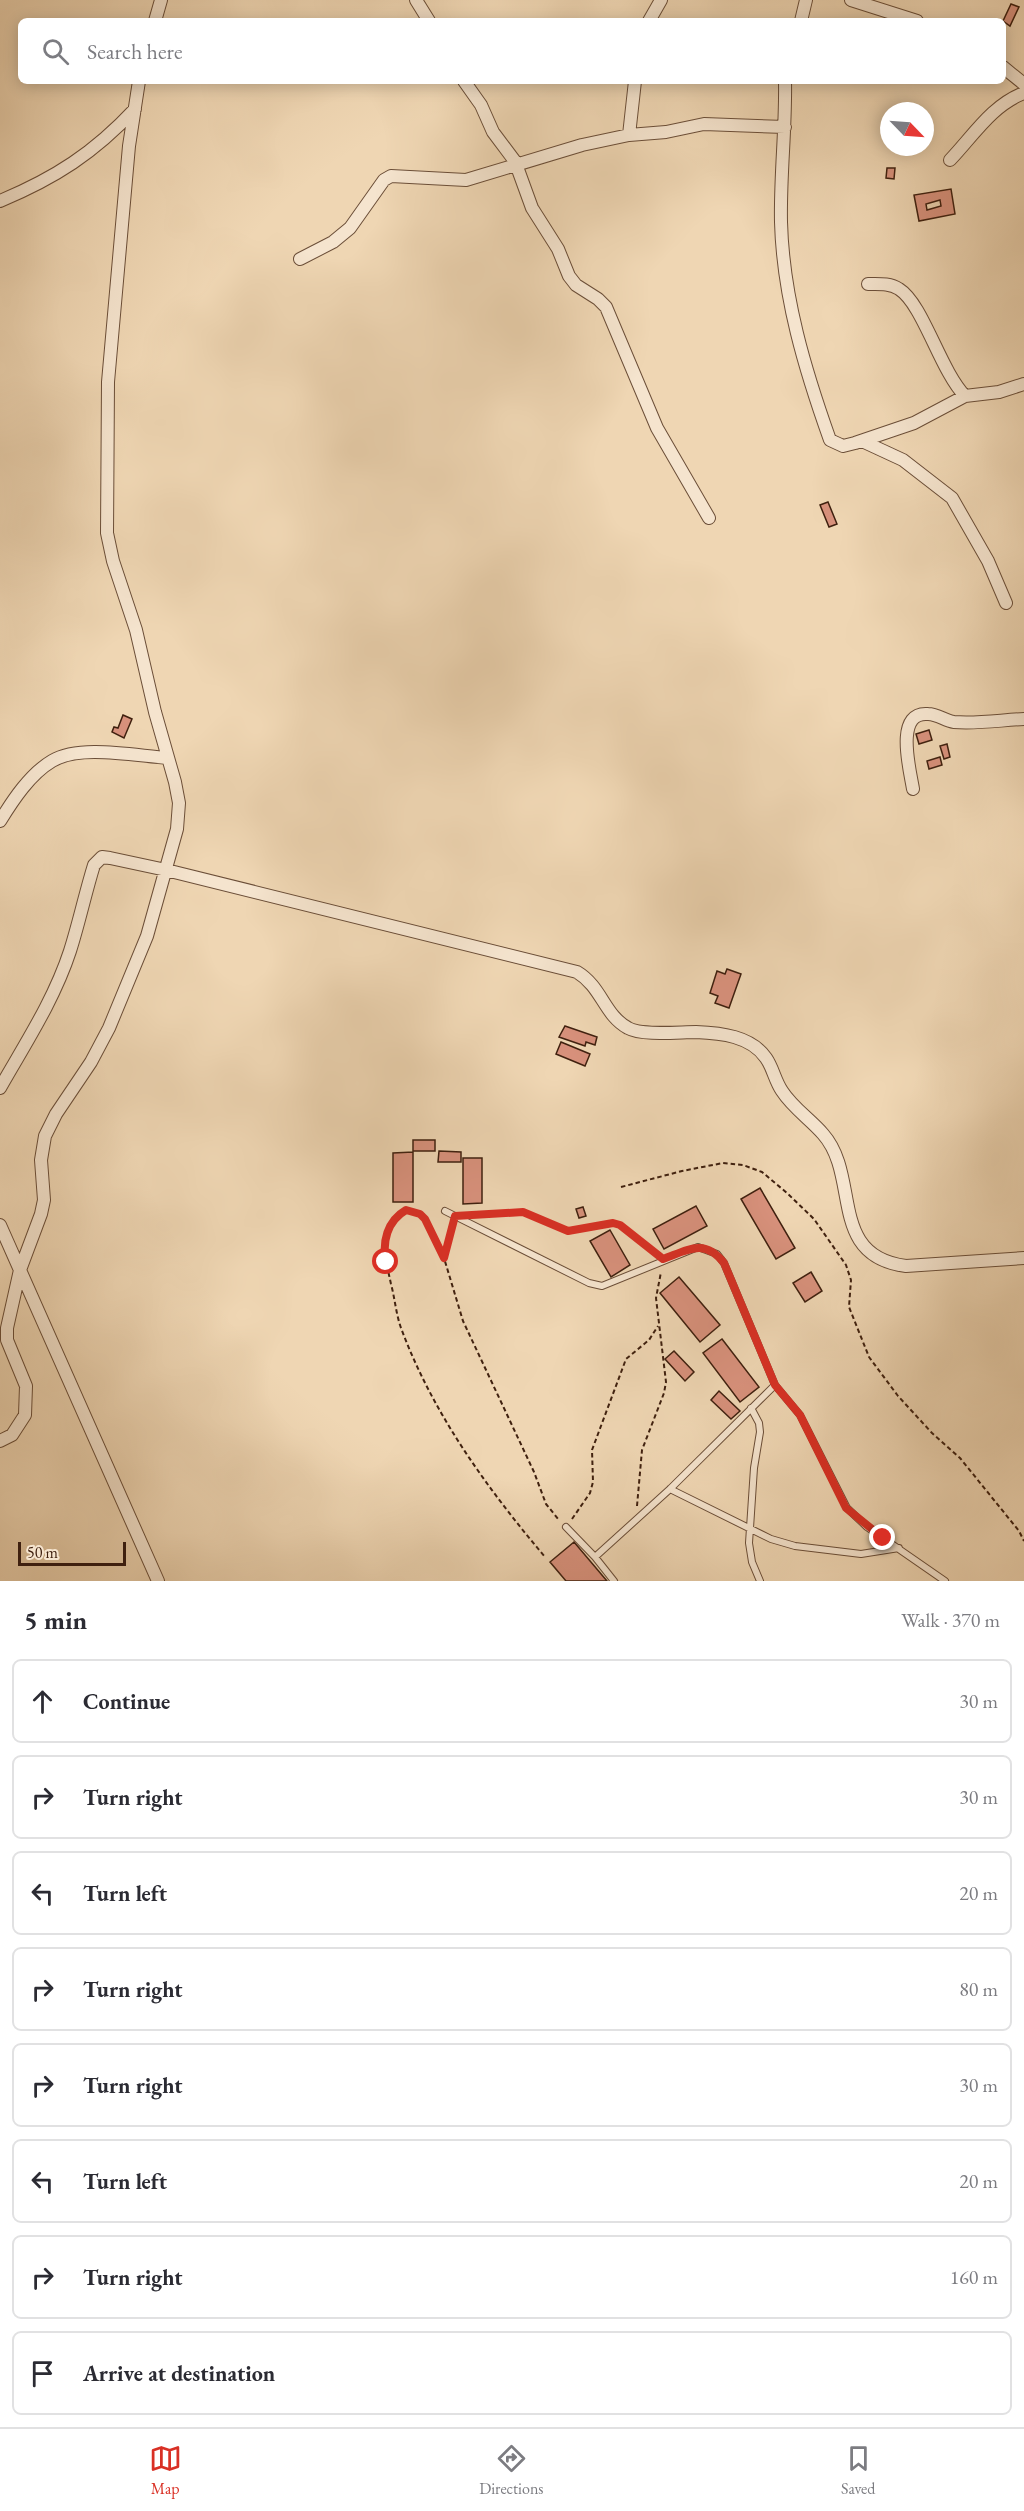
<!DOCTYPE html>
<html lang="en">
<head>
<meta charset="utf-8">
<style>
  body { margin:0; font-family:"EB Garamond",serif; background:#f2f2f3; color:#2b2b33 }
  .compass { position:absolute; left:880px; top:102px; width:54px; height:54px; border-radius:50%; background:#fff; box-shadow:0 3px 15px #0003; rotate:115deg }
  .scale { position:absolute; left:18px; bottom:15px; width:108px; box-sizing:border-box; padding-left:6px; border:3px solid #3f200f; border-top:0; font-size:16px; line-height:21px; white-space:nowrap; color:#3f200f; -webkit-text-stroke:4px #f5e4ce; paint-order:stroke }
  .stop { position:absolute; width:18px; height:18px; margin:-14px; border:4px solid #d93025; border-radius:50%; background:#fff }
  .stop.end { background:#d93025; border-color:#fff; box-shadow:0 2px 6px #0008 }
  .list { margin:0; padding:0; list-style:none }
  h2 { display:flex; justify-content:space-between; align-items:center; height:78px; margin:0; padding:0 24px; font-size:26px }
  h2 small { font-size:20px; font-weight:400; color:#7c7c81 }
  .list li { display:grid; grid-template-columns:39px 1fr auto; gap:18px; align-items:center; box-sizing:border-box; height:84px; margin:0 12px 12px; padding:0 12px; border:2px solid #e1e1e2; border-radius:9px }
  .list b { display:block; font-size:22px; white-space:nowrap }
  .list em { font-size:20px; font-style:normal; color:#7c7c81 }
  .icon { flex:none; width:33px; height:33px; fill:none; stroke:currentColor; stroke-width:2; stroke-linecap:round; stroke-linejoin:round }
  .map { position:relative; flex:none; width:1024px; height:1581px; overflow:hidden }
  .search { position:absolute; background:#fff; box-shadow:0 3px 15px #0003; left:18px; right:18px; top:18px; height:66px; display:flex; align-items:center; gap:15px; box-sizing:border-box; padding:0 21px; border-radius:9px; color:#7c7c81; font-size:22px }
  .sheet { height:846px; background:#fff }
  nav { display:flex; justify-content:space-around; align-items:center; box-sizing:border-box; height:84px; border-top:2px solid #e1e1e2; background:#fff; font-size:16px; color:#7c7c81 }
  nav a { display:grid; justify-items:center; gap:3px }
  nav .on { color:#d93025 }
  .map>svg:first-child { display:block }
  .building { fill:#d8917c; stroke:#3f200f; stroke-width:1.5; fill-rule:evenodd }
  .lines { fill:none; stroke-linecap:round; stroke-linejoin:round }
  .service-casing { stroke:#6b4e38; stroke-width:8 }
  .minor-casing { stroke:#6b4e38; stroke-width:14 }
  .path { stroke:#3f200f; stroke-width:2; stroke-dasharray:4.5 3; stroke-linecap:butt }
  .service { stroke:#f5e4ce; stroke-width:6 }
  .minor { stroke:#f5e4ce; stroke-width:12 }
  .route { stroke:#d93025; stroke-width:8 }
</style>
</head>
<body>
<div class="map">
<svg width="1024" height="1581" viewBox="0 0 1024 1581">
  <rect width="100%" height="100%" fill="#efd6b3"/>
  <filter id="stains"><feTurbulence type="fractalNoise" baseFrequency=".00333" numOctaves="4"/><feColorMatrix values="0 0 0 0 .2 0 0 0 0 .09 0 0 0 0 .02 0 0 0 .5 -.17"/></filter>
  <radialGradient id="worn" r=".72"><stop offset=".6" stop-color="#630" stop-opacity="0"/><stop offset="1" stop-color="#630" stop-opacity=".3"/></radialGradient>
  <path class="building" d="M1011,4L1019,7L1010,26L1003,21Z
    M887,168H895L894,179L886,178Z
    M951,189L955,214L919,221L914,195ZM940,200L941,206L927,210L926,204Z
    M828,502L837,524L829,527L820,505Z
    M123,715L132,719L124,738L112,732L114,727L118,728Z
    M929,730L932,740L919,744L916,734Z
    M947,744L950,757L944,759L940,746Z
    M940,757L942,765L929,769L927,761Z
    M727,969L741,974L729,1008L715,1003L718,996L710,993L717,971L725,974Z
    M565,1026L597,1037L595,1045L586,1042L585,1046L559,1037Z
    M561,1042L590,1054L585,1066L556,1054Z
    M413,1140H435V1151H413Z
    M439,1151L461,1152V1162H438Z
    M413,1152V1202H393V1153Z
    M463,1158H482V1203L463,1204Z
    M760,1188L795,1248L776,1259L741,1199Z
    M696,1206L707,1226L664,1249L653,1229Z
    M583,1207L586,1216L579,1218L576,1209Z
    M610,1230L630,1265L611,1277L590,1241Z
    M811,1272L822,1291L805,1302L793,1283Z
    M679,1277L720,1325L700,1342L660,1293Z
    M722,1339L759,1387L740,1402L703,1353Z
    M674,1351L694,1372L685,1381L665,1359Z
    M719,1391L740,1411L731,1419L711,1400Z
    M574,1542L607,1581H566L550,1562Z"/>
  <g class="lines">
    <defs>
      <path id="service" d="M445,1211L589,1283L602,1286L698,1247L717,1254L724,1263L775,1385L800,1415L847,1508L867,1527L945,1581
        M751,1408L759,1423L760,1432L754,1468L749,1543L752,1562L760,1581
        M670,1489L771,1539L795,1546L861,1554L899,1548
        M566,1527L595,1557L614,1581
        M595,1557L670,1489L775,1385"/>
      <path id="minor" d="M416,0L429,21
        M851,0L917,21
        M155,21L161,0
        M649,21L661,0
        M801,21L806,0
        M1003,67L1024,84
        M464,81L481,105L493,132L517,164
        M785,81C786,128 780,175 781,222C783,297 805,370 830,440L843,446L855,443L914,423L965,396L999,392L1024,384
        M629,135L635,81
        M950,160C973,136 992,105 1024,93
        M516,164L532,208L558,249L569,276L576,285L598,299L606,307L657,428L709,518
        M0,201C55,178 94,153 135,109
        M300,259L333,242L350,228L384,180L391,176L466,180L582,145L629,135L666,132L704,124L785,127
        M868,284C879,284 890,283 899,289C923,304 940,370 965,396
        M862,441L903,460L952,498L988,561L1006,603
        M913,789C910,770 894,711 928,714C938,714 945,721 954,722C977,724 1001,720 1024,719
        M0,821C13,800 30,774 52,761C80,744 136,756 168,758
        M0,1088C25,1044 54,1000 70,951C79,923 85,894 94,865L102,857L110,858L166,870L577,972C602,987 604,1015 628,1028C642,1036 679,1032 696,1032C721,1033 751,1036 766,1058C773,1068 775,1081 782,1091C793,1108 810,1119 823,1134C861,1177 827,1256 906,1266L1024,1258
        M0,1225L158,1581
        M0,1441L12,1435L25,1415L26,1386L7,1340V1328L20,1270L41,1214L44,1200L41,1160L45,1136L56,1114L91,1062L109,1028L147,936L177,829L179,803L175,782L155,712L136,630L113,561L107,533L108,382L129,146L139,81"/>
    </defs>
    <use href="#service" class="service-casing"/>
    <use href="#minor" class="minor-casing"/>
    <path class="path" d="M621,1187L682,1171L723,1163L743,1165L762,1172L787,1193L814,1219L846,1265L851,1280L849,1307L869,1357L898,1396L932,1433L960,1458L1019,1531L1024,1541
      M474,1214L523,1212L568,1231L613,1223L620,1225L654,1253
      M452,1225L444,1258L463,1321L534,1472L546,1504L559,1520
      M444,1258C435,1238 430,1214 406,1210C376,1228 385,1256 391,1284C395,1299 396,1314 401,1328C433,1414 487,1488 545,1557
      M637,1506L642,1450L664,1393L666,1382L656,1298L661,1272
      M572,1519L590,1493L593,1482L592,1450L626,1359L649,1340L658,1326"/>
    <use href="#service" class="service"/>
    <use href="#minor" class="minor"/>
  </g>
  <g class="lines">
    <path class="route" d="M386,1262C382,1242 387,1221 406,1210L420,1214L425,1219L444,1258L455,1216L523,1212L568,1231L613,1223L620,1225L663,1259C688,1250 704,1238 724,1263L775,1385L800,1415L846,1508L883,1538"/>
  </g>
  <rect width="100%" height="100%" filter="url(#stains)"/>
  <rect width="100%" height="100%" fill="url(#worn)"/>
</svg>
<svg class="compass" viewBox="-18 -18 36 36"><path d="M0-13l5 13h-10z" fill="#e53935"/><path d="M0 13l5-13h-10z" fill="#7c7c81"/></svg>
<div class="scale">50 m</div>
<div class="stop" style="left:386px;top:1262px"></div>
<div class="stop end" style="left:883px;top:1538px"></div>
<div class="search"><svg class="icon" aria-label="search" viewBox="0 0 24 24"><circle cx="10" cy="10" r="6"/><path d="M15 15l6 6"/></svg>Search here</div>
</div>
<section class="sheet">
<h2>5 min<small>Walk · 370 m</small></h2>
<ul class="list">
<li><svg class="icon" aria-label="ahead" viewBox="0 0 24 24"><path d="M12 20V5M6 11l6-6 6 6"/></svg><div><b>Continue</b></div><em>30 m</em></li>
<li><svg class="icon" aria-label="right" viewBox="0 0 24 24"><path d="M7 20v-9h11M14 6l5 5-5 5"/></svg><div><b>Turn right</b></div><em>30 m</em></li>
<li><svg class="icon" aria-label="left" viewBox="0 0 24 24"><path d="M17 20v-9H6M10 6l-5 5 5 5"/></svg><div><b>Turn left</b></div><em>20 m</em></li>
<li><svg class="icon" aria-label="right" viewBox="0 0 24 24"><path d="M7 20v-9h11M14 6l5 5-5 5"/></svg><div><b>Turn right</b></div><em>80 m</em></li>
<li><svg class="icon" aria-label="right" viewBox="0 0 24 24"><path d="M7 20v-9h11M14 6l5 5-5 5"/></svg><div><b>Turn right</b></div><em>30 m</em></li>
<li><svg class="icon" aria-label="left" viewBox="0 0 24 24"><path d="M17 20v-9H6M10 6l-5 5 5 5"/></svg><div><b>Turn left</b></div><em>20 m</em></li>
<li><svg class="icon" aria-label="right" viewBox="0 0 24 24"><path d="M7 20v-9h11M14 6l5 5-5 5"/></svg><div><b>Turn right</b></div><em>160 m</em></li>
<li><svg class="icon" aria-label="arrive" viewBox="0 0 24 24"><path d="M6 21V4h12l-3 4 3 4H6"/></svg><div><b>Arrive at destination</b></div></li>
</ul>
</section>
<nav>
<a class="on"><svg class="icon" aria-label="map" viewBox="0 0 24 24"><path d="M3 6l6-2 6 2 6-2v14l-6 2-6-2-6 2zM9 4v14M15 6v14"/></svg>Map</a>
<a><svg class="icon" aria-label="directions" viewBox="0 0 24 24"><path d="M12 3l9 9-9 9-9-9zM9 14v-3h6M13 9l2 2-2 2"/></svg>Directions</a>
<a><svg class="icon" aria-label="saved" viewBox="0 0 24 24"><path d="M7 4h10v16l-5-4-5 4z"/></svg>Saved</a>
</nav>
</body>
</html>
